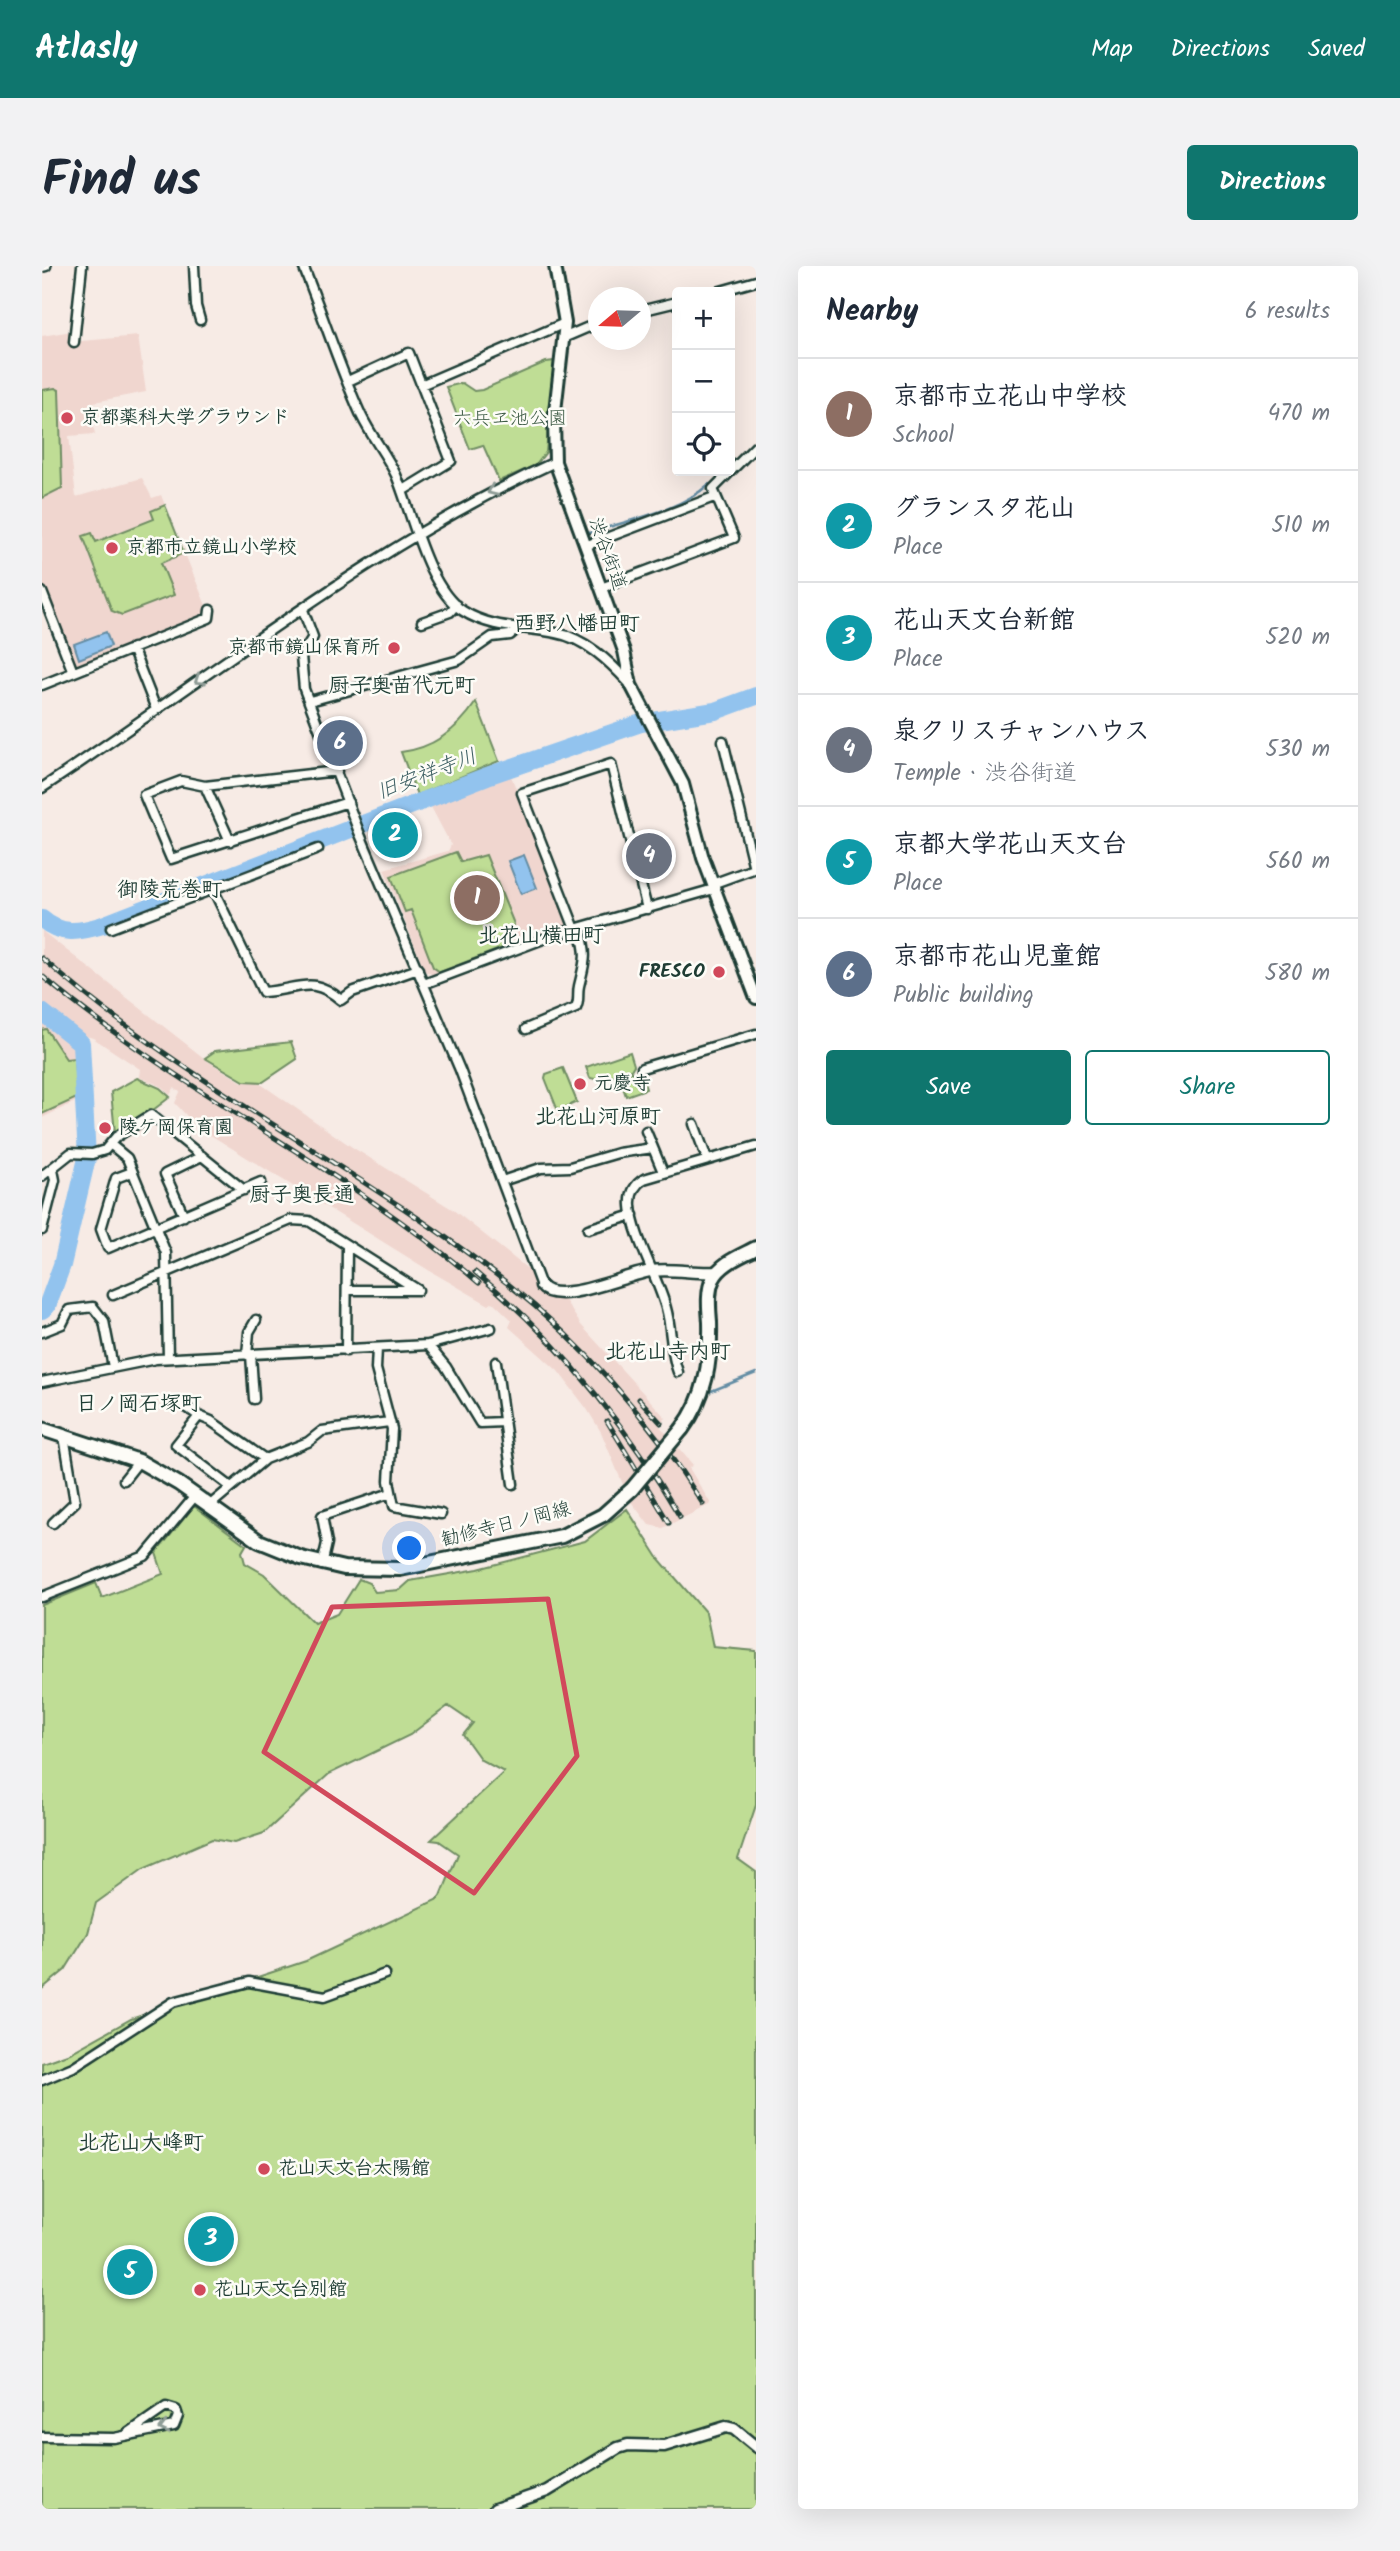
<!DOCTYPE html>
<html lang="en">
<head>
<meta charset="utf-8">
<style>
  body { margin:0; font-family:Kalam,"Klee One",sans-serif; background:#f2f2f3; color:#1f2937 }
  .controls { position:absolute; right:21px; top:21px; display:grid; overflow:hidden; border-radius:7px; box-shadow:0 7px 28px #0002 }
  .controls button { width:63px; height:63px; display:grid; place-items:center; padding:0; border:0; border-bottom:2px solid #e0e1e3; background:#fff; color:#1f2937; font:35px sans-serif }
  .compass { position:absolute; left:546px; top:21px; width:63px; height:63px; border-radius:50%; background:#fff; box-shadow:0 7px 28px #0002; rotate:251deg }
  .you { position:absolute; left:368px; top:1283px; width:24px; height:24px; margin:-18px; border:5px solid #fff; border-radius:50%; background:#1a73e8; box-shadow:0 0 0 10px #1a73e833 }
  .badge { display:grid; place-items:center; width:46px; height:46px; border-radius:50%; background:#0f766e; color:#fff; font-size:23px; font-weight:700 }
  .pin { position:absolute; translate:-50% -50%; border:4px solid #fff; box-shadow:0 2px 7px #0006 }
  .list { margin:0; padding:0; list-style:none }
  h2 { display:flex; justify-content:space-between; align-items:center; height:91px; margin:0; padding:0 28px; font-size:30px }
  h2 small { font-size:23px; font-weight:400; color:#747a83 }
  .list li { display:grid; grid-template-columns:46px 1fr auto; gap:21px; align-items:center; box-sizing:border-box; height:112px; padding:0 28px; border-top:2px solid #e0e1e3 }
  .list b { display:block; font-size:26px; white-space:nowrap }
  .list p { margin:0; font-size:23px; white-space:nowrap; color:#747a83 }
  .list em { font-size:23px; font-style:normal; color:#747a83 }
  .actions { display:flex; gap:14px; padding:21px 28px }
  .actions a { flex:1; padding:16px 0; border:2px solid #0f766e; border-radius:7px; text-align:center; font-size:24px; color:#0f766e }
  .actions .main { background:#0f766e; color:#fff }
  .icon { flex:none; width:38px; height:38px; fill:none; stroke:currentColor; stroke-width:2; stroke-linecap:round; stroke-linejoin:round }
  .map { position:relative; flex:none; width:714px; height:2243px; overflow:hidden; border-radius:7px }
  header { display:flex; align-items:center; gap:42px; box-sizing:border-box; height:98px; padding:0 35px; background:#0f766e; color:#fff }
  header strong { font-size:33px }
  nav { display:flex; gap:38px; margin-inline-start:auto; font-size:24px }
  .intro { display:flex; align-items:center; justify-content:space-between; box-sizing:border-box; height:168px; padding:0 42px }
  h1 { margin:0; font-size:49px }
  .button { padding:18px 32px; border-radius:7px; background:#0f766e; color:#fff; font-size:24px; font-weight:700 }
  main { display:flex; gap:42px; padding:0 42px }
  aside { flex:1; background:#fff; border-radius:7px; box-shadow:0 7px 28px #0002 }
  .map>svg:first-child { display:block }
  .built { fill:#f0d6cf }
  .green { fill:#bfdd95; stroke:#6f8d64; stroke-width:2 }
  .water { fill:#92c3ee; stroke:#648da4; stroke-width:2 }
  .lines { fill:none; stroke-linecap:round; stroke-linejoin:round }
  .stream { stroke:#648da4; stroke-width:2.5 }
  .river { stroke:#92c3ee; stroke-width:18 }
  .minor-casing { stroke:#1f3d34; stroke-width:13 }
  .tertiary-casing { stroke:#1f3d34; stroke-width:15 }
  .secondary-casing { stroke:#1f3d34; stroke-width:16 }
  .primary-casing { stroke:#1f3d34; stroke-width:18 }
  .minor { stroke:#fdfcf7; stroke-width:8 }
  .tertiary { stroke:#fdfcf7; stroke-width:10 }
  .secondary { stroke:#fdfcf7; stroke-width:10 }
  .primary { stroke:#fdfcf7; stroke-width:12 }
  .rail-casing { stroke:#1f3d34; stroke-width:5 }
  .rail { stroke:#fdfcf7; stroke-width:2.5; stroke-dasharray:8; stroke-linecap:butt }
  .primary-bridge-casing { stroke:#1f3d34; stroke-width:18; stroke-linecap:butt }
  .primary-bridge { stroke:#fdfcf7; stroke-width:12 }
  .oneway { stroke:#8e9c96 }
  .marked { fill:none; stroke:#d1495b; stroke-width:5; stroke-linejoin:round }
  .poi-dot { fill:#d1495b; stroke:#fdfcf7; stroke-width:2.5 }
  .labels { text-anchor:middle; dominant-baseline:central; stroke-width:5; stroke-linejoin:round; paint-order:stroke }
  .poi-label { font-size:19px; font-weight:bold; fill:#1f3d34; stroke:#fdfcf7; text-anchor:start }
  .park-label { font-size:19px; fill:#3f5d47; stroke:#fdfcf7 }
  .street-label { font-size:19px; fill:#1f3d34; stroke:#fdfcf7 }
  .neighbourhood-label { font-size:21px; font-weight:bold; fill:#1f3d34; stroke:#fdfcf7 }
  .water-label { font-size:21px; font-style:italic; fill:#3c5e62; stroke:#fdfcf7 }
</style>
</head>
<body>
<header>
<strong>Atlasly</strong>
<nav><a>Map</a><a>Directions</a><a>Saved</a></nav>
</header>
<div class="intro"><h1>Find us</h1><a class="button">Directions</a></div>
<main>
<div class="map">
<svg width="714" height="2243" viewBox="0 0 714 2243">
  <rect width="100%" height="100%" fill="#f7ebe5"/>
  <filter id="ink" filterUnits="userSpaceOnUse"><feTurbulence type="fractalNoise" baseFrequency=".0143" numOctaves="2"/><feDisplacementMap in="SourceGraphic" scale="14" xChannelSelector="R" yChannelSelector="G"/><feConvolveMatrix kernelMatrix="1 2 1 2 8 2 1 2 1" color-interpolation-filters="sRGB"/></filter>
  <g filter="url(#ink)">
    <path class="built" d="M30,65L29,76L96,70L104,126L47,137L53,168L27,170L34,231L100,212L110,232L119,229L167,347L165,350L36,400L32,399L0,319V70Z
      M469,510L527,658L394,710L383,705L342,603L406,585L409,579L388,539Z
      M0,665L167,796L200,816H216L310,881L410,943L521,1031L539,1059L624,1152L617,1159L651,1199L647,1202L669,1238L621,1262L607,1259L587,1233L559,1166L545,1143L516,1105L467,1061L470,1054L451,1036L447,1039L388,1005L154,860L133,837L138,826L132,822L128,829L119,820L97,811L98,803L51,772L33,767L0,742Z
      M0,749L36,776L37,834L0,852Z"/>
    <path class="green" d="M513,95L504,186L494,199L457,215L441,179L428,183L404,121L420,117L432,125L440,124L504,96Z
      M13,122L17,124L20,222L0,232V124Z
      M123,239L142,287L119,297L132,329L80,349L70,345L41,270L50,267L54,276L112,253L109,245Z
      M434,436L457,495L375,529L359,486C393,482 416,463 434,436Z
      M414,586L419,596L444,589L472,658L463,681L398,706L391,701L369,644L363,646L349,610Z
      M4,763L24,793L32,792L35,832L0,848V764Z
      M249,776L255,793L221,816L202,815L163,792L173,785Z
      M588,786L592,799L589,804L558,814L548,812L544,801Z
      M521,802L535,836L516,845L503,812L504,808Z
      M590,806L592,810L599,807L604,823L584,830L577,810Z
      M95,812L118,822L128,831L93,858L73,867L69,826Z
      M152,1240L204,1279L200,1286L203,1297L222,1308L272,1357L295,1348L317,1313L327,1317L333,1326L358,1324L368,1315L436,1303L543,1275L585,1243L617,1293L664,1347L671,1381L714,1385V1539L696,1593L714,1606V2243H0V1797L28,1787L89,1753L264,1695L394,1634L399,1630L416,1588L397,1575L389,1574L462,1506L439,1494L421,1469L431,1457L406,1440L368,1469L287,1508L222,1567L192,1577L170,1573L101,1603L54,1637L46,1667L23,1704L0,1723V1339L54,1317L60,1332L121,1308L114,1287Z"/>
    <path class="water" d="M64,366L69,380L37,393L32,378Z
      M482,589L495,622L479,628L466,595Z"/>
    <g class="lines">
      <path class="stream" d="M547,267C586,254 637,246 667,218
        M662,1128L714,1107"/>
      <path class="river" d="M0,653C19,670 38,666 61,659L445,510L599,457L673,445L714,430
        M0,746L39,777L45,892L20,999L5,1040L0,1044"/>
      <defs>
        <path id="minor" d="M152,0L154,40L158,54
          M261,0C281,49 297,101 319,149C329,170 344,188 354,209C370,247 385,322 421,345C449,363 483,361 514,367C543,372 568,396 587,417
          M0,1L4,0
          M675,26L714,15
          M598,45L635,36
          M521,72L556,57
          M32,76L40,0
          M306,115L367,87L409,195L360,225
          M379,119L523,57
          M543,280L672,231
          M559,322L692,272L671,223L714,180
          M0,326L31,406
          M261,344L271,371L259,390L262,423L317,566L418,804L499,1020
          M380,356L408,346L414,339
          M90,382L114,443
          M0,419L167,352L168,344
          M268,435L417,394L450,371L468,369L475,363
          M681,475L712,602
          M295,505L163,520L139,515L102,529L129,593L306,536
          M163,520L188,575
          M0,522C169,411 328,280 513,196
          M670,618L714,602
          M172,625L221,726C257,724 269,708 299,734L310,726L376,703
          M69,662L276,583
          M533,663L480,527L569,498L605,643
          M382,718L512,669L672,623
          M484,763L534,742C538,734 535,728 537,720C543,695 546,690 538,664
          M600,802L714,768
          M652,858L665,893
          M604,865L621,906
          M68,878L85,892L124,987L126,1092
          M90,906L74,912L59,963L66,982L219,916
          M0,910L29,887L50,888L63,884L74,871L109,849L202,924
          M460,915L499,902L528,901L576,887L611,882
          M142,950L123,908L160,890
          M546,963L591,949
          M0,964L13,914L11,904
          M71,1029L249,954L267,955L376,1024H305
          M0,1066L20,1058L27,1044L51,1041L62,1055L71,1101
          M386,1079L404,1101L438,1157L462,1156
          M335,1082L334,1103L350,1163L347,1215L352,1240L399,1248
          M304,1085L305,981
          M205,1089L207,1066L214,1054
          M209,1089L212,1133
          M454,1096L471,1218
          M636,1106C628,1085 630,1063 624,1042C616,1012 591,970 589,940C588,928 592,919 602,913L714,880
          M0,1116L114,1093L386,1079L449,1062
          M137,1136L157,1150
          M82,1214L97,1195
          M189,1221L134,1179L157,1150L169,1155L223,1193
          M167,1240L223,1193L266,1176L280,1165L347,1156
          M11,1257L33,1236L22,1170
          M280,1299L285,1277L280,1250L349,1227
          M0,1331L103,1290L154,1229
          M0,1814L31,1801L131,1736L207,1716L283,1730L343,1708
          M0,2171L72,2172L132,2160L136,2150L134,2144L124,2141L85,2168"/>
        <path id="tertiary" d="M499,1020C515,1041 585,1008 609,1005C631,1002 654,1008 676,1006
          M453,2243L505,2225L576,2182L586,2179L622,2180L684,2161L692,2163L714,2181"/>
        <path id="secondary" d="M513,0L523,57L512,154L513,196L582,385L589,419L641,518L661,592L714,732"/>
        <path id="primary" d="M0,1163L97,1195L137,1218L217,1275L259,1292L302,1302L358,1303L520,1270L561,1249L590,1223
          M640,1163C664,1131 669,1096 668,1056C667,1043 665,1025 671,1013C679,997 699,990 714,982"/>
      </defs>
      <use href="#minor" class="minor-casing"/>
      <use href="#tertiary" class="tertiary-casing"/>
      <use href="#secondary" class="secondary-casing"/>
      <use href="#primary" class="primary-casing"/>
      <use href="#minor" class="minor"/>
      <use href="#tertiary" class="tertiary"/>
      <use href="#secondary" class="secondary"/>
      <use href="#primary" class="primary"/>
      <defs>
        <path id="rail" d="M0,692C142,818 317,900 465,1017C543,1079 608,1154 661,1238
          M0,710C136,826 302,900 437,1017
          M433,1006C518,1076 583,1157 638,1251
          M597,1133L619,1157
          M565,1155L627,1257"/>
      </defs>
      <use href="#rail" class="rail-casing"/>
      <use href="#rail" class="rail"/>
      <defs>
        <path id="primary-bridge" d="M590,1223L640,1163"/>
      </defs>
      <use href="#primary-bridge" class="primary-bridge-casing"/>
      <use href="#primary-bridge" class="primary-bridge"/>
    </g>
    <defs><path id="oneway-chevron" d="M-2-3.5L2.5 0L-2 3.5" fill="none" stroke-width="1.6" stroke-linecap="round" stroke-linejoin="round" transform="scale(1.75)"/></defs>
    <g class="oneway">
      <use href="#oneway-chevron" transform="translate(450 225) rotate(155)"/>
      <use href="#oneway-chevron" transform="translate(157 414) rotate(146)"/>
      <use href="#oneway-chevron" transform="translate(122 2162) rotate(166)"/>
    </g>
  </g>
  <path class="marked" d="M506,1333L535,1490L432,1627L222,1486L290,1341Z"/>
  <g class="poi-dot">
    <circle cx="25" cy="152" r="7"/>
    <circle cx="70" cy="282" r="7"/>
    <circle cx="352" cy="382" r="7"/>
    <circle cx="677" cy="706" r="7"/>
    <circle cx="538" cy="818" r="7"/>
    <circle cx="63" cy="862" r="7"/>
    <circle cx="222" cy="1903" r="7"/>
    <circle cx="158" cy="2024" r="7"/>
  </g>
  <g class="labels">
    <g class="poi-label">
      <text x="39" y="152">京都薬科大学グラウンド</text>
      <text x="84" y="282">京都市立鏡山小学校</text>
      <text x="338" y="382" text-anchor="end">京都市鏡山保育所</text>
      <text x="663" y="706" text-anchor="end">FRESCO</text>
      <text x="552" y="818">元慶寺</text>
      <text x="77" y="862">陵ケ岡保育園</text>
      <text x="236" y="1903">花山天文台太陽館</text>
      <text x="172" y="2024">花山天文台別館</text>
    </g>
    <g class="park-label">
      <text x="468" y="153">六兵ヱ池公園</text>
    </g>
    <g class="street-label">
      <text transform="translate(565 288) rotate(70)">渋谷街道</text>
      <text transform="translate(464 1259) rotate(-14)">勧修寺日ノ岡線</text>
    </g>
    <g class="neighbourhood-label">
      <text x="535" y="358">西野八幡田町</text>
      <text x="360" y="420">厨子奥苗代元町</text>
      <text x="128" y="624">御陵荒巻町</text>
      <text x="499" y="670">北花山横田町</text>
      <text x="556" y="851">北花山河原町</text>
      <text x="260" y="929">厨子奥長通</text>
      <text x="626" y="1086">北花山寺内町</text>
      <text x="97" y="1138">日ノ岡石塚町</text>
      <text x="99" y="1877">北花山大峰町</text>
    </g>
    <g class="water-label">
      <text transform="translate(385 509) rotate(-21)">旧安祥寺川</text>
    </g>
  </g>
</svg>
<div class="controls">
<button>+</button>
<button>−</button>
<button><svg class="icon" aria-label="locate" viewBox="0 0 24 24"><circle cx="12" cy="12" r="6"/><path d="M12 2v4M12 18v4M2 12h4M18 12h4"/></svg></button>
</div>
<svg class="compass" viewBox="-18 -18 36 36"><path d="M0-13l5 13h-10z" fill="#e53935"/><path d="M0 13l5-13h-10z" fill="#747a83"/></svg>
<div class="you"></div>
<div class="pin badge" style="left:435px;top:632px;background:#8d6e63">1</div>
<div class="pin badge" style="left:353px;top:569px;background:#0f9aa8">2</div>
<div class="pin badge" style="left:169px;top:1973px;background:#0f9aa8">3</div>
<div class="pin badge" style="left:607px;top:590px;background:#6b7280">4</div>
<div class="pin badge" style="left:88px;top:2006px;background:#0f9aa8">5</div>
<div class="pin badge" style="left:298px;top:477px;background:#5c6f8a">6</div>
</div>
<aside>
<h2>Nearby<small>6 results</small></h2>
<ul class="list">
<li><span class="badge" style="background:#8d6e63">1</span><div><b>京都市立花山中学校</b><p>School</p></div><em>470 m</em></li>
<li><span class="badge" style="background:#0f9aa8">2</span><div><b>グランスタ花山</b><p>Place</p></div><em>510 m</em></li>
<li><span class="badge" style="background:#0f9aa8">3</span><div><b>花山天文台新館</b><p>Place</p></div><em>520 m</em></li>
<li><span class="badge" style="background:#6b7280">4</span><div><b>泉クリスチャンハウス</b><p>Temple · 渋谷街道</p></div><em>530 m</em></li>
<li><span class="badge" style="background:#0f9aa8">5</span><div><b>京都大学花山天文台</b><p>Place</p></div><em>560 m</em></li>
<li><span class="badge" style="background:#5c6f8a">6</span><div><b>京都市花山児童館</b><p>Public building</p></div><em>580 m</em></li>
</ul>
<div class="actions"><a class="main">Save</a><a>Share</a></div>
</aside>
</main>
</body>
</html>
